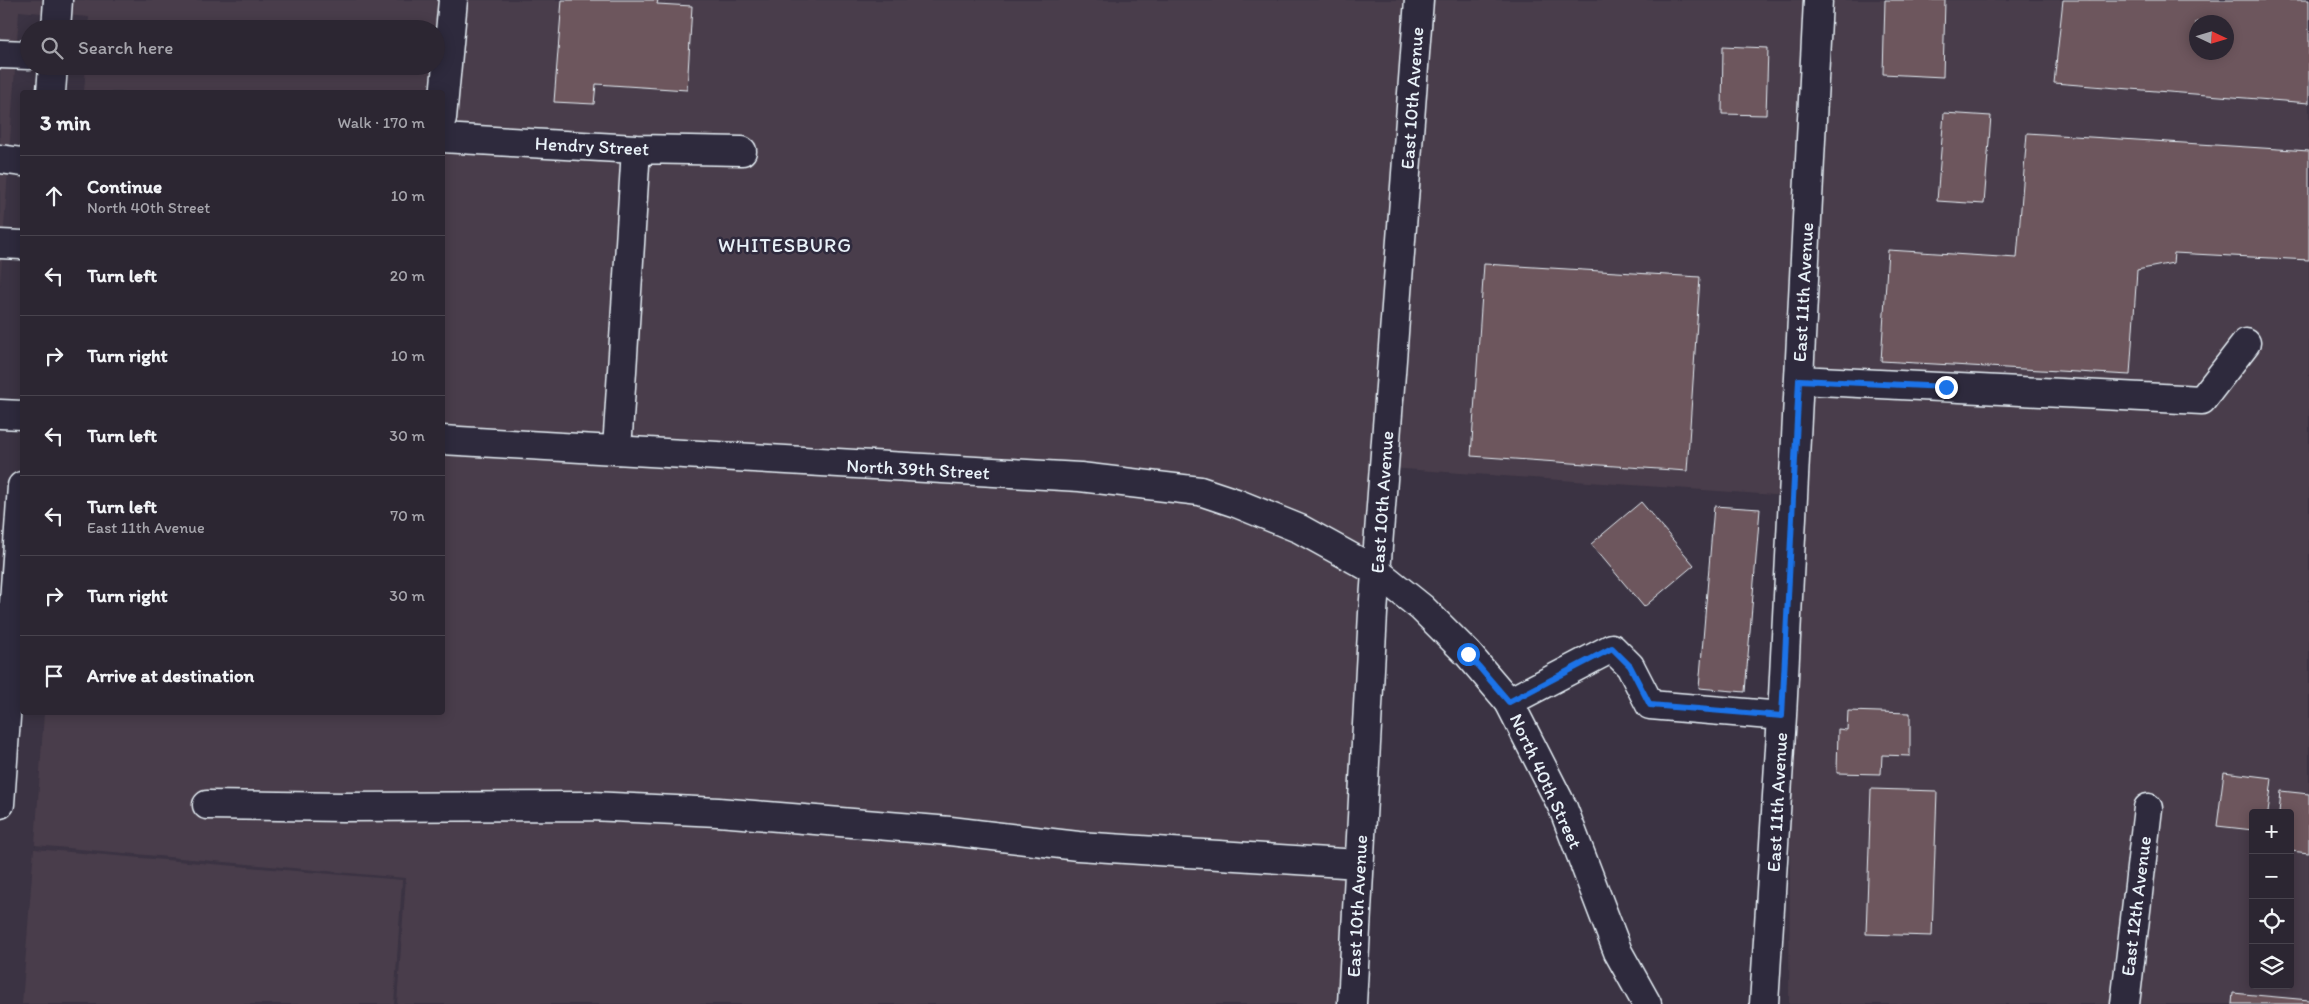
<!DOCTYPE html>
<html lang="en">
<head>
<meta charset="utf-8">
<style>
  body { margin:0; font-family:Itim,sans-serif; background:#38323e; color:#f1f3f6 }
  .controls { position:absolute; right:15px; bottom:15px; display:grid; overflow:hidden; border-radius:5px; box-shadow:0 2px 12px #0003 }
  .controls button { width:45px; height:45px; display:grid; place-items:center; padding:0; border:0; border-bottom:1px solid #48434d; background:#2c2632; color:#f1f3f6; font:25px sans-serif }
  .compass { position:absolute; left:2189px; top:15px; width:45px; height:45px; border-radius:50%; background:#2c2632; box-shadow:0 2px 12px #0003; rotate:94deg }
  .stop { position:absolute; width:15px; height:15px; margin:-11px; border:4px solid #1a73e8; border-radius:50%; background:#fff }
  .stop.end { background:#1a73e8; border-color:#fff; box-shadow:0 1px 5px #0008 }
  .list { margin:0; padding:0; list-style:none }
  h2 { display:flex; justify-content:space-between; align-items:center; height:65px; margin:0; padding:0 20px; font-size:21px }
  h2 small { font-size:16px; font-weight:400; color:#a6a5ac }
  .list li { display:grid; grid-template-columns:32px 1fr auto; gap:15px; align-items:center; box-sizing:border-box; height:80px; padding:0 20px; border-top:1px solid #48434d }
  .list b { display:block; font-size:19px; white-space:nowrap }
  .list p { margin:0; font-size:16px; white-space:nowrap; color:#a6a5ac }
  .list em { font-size:16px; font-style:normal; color:#a6a5ac }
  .icon { flex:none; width:28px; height:28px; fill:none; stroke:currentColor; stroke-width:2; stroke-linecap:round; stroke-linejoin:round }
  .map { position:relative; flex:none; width:2309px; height:1004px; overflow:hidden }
  .search { position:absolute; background:#2c2632; box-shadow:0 2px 12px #0003; left:20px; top:20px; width:425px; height:55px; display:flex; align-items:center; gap:12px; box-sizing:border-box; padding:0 18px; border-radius:28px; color:#a6a5ac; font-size:19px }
  .panel { position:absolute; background:#2c2632; box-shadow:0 2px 12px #0003; left:20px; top:90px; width:425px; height:625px; border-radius:5px }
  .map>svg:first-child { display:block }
  .built { fill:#4a3e4b; fill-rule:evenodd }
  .building { fill:#6d575d; stroke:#e8f1f8; fill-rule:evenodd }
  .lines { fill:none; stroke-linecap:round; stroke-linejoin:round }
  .minor-casing { stroke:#e8f1f8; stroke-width:31 }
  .major-casing { stroke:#e8f1f8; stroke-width:31 }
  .minor { stroke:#2f2a3d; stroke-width:28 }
  .major { stroke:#2f2a3d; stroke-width:28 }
  .route { stroke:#1a73e8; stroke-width:6 }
  .labels { text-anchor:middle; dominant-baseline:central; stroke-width:5; stroke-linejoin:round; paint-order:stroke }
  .street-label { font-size:19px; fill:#e8f1f8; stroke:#2f2a3d }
  .neighbourhood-label { font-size:20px; letter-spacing:1px; fill:#e8f1f8; stroke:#2f2a3d }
</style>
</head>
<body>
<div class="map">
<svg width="2309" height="1004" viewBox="0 0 2309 1004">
  <rect width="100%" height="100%" fill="#3b3343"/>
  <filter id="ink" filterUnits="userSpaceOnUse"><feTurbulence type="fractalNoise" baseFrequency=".02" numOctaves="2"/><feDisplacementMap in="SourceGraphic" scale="10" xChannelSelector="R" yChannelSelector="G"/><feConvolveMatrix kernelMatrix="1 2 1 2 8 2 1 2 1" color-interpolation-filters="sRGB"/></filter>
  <g filter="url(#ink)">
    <path class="built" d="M0,0H1412L1348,1004H397L406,878L35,845L44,713L442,712V92H84L86,66H436V29H88L89,17L19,11L0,285Z
      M1426,0H2309V1004H1789L1791,744L1803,497L1390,468ZM2196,22H2226V52H2196ZM2253,813H2290V985H2253Z
      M34,849L402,880L394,1004H22Z"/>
    <path class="building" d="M562,0H658L657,4L692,6L687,90L596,84L594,104L554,102Z
      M1885,0H1945L1943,77L1883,74Z
      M2063,0H2309V103L2054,83ZM2196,22H2226V52H2196Z
      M1723,46L1768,48L1766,115L1722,114Z
      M1944,113L1991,116L1984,204L1937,201Z
      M2027,133L2309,151V260L2174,253L2173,263L2137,270L2130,375L1881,361L1888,250L2017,258Z
      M1484,264L1700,277L1687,471L1471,456Z
      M1641,502L1694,565L1644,607L1591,544Z
      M1714,506L1760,509L1745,692L1699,688Z
      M1848,711L1910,713V756L1882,755L1881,774L1837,773L1838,729L1847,730Z
      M2224,772L2272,778L2268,813H2253V830L2217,826Z
      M1871,789L1937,791L1932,936L1866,934Z
      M2281,791L2309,794V853L2290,851V813H2279Z
      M2233,993L2309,1000V1004H2232Z"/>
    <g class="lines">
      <defs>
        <path id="minor" d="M56,29L58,0
          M0,54L29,55
          M51,92L53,66
          M442,118L453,0
          M442,138L636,149L742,151
          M0,159L22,162
          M0,244L22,245
          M1799,380L2202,400L2246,343
          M617,450L636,149
          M1509,702L1612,648L1630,666L1650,705L1782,716
          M0,804L22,486
          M207,805L342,807L591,806L718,812L950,831L1078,846L1359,864
          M1352,1004L1373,613L1419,0
          M1764,1004L1782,716L1818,0
          M2125,1004L2148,808"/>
        <path id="major" d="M0,414L22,415
          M442,440L1080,477L1200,491L1236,503L1300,529L1376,571L1422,608L1468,654L1509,702L1563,808L1618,952L1647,1004"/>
      </defs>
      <use href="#minor" class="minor-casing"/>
      <use href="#major" class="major-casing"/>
      <use href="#minor" class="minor"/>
      <use href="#major" class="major"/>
    </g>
  </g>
  <g class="lines" filter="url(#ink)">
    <path class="route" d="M1468,654L1509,702L1612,648L1630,666L1650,705L1782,716L1799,380L1946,387"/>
  </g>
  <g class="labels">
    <g class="street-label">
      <text transform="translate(1412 98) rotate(-86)">East 10th Avenue</text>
      <text transform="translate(592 146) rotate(3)">Hendry Street</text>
      <text transform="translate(1803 292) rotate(-87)">East 11th Avenue</text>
      <text transform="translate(918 469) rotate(3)">North 39th Street</text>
      <text transform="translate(1382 502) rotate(-86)">East 10th Avenue</text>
      <text transform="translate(1546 781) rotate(65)">North 40th Street</text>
      <text transform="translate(1777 802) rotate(-87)">East 11th Avenue</text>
      <text transform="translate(1357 906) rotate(-87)">East 10th Avenue</text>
      <text transform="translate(2136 906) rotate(-83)">East 12th Avenue</text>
    </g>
    <g class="neighbourhood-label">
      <text x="785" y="245">WHITESBURG</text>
    </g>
  </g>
</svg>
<div class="controls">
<button>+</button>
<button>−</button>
<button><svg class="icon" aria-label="locate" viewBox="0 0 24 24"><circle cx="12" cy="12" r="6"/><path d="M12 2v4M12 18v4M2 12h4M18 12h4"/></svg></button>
<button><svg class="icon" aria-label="layers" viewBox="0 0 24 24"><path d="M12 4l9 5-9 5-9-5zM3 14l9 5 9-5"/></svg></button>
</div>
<svg class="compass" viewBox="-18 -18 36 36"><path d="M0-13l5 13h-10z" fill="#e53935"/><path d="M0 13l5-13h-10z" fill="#a6a5ac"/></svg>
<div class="stop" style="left:1468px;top:654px"></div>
<div class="stop end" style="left:1946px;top:387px"></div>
<div class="search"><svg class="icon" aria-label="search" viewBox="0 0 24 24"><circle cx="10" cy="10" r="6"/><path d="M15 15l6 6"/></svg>Search here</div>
<section class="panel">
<h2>3 min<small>Walk · 170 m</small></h2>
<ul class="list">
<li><svg class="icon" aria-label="ahead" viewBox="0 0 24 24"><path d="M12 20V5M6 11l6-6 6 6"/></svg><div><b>Continue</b><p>North 40th Street</p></div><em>10 m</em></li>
<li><svg class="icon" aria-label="left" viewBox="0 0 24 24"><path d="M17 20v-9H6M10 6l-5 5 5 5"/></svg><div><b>Turn left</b></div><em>20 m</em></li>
<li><svg class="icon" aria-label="right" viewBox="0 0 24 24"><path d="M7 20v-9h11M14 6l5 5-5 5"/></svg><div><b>Turn right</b></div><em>10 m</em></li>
<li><svg class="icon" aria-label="left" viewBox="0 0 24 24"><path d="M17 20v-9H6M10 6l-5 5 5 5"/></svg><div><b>Turn left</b></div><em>30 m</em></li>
<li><svg class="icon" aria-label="left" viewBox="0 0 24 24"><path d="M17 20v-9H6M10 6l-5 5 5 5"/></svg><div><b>Turn left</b><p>East 11th Avenue</p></div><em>70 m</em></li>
<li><svg class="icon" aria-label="right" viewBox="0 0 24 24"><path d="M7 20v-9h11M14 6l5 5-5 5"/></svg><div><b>Turn right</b></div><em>30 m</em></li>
<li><svg class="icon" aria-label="arrive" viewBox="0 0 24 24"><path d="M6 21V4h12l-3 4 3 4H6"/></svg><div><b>Arrive at destination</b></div></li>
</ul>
</section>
</div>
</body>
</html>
